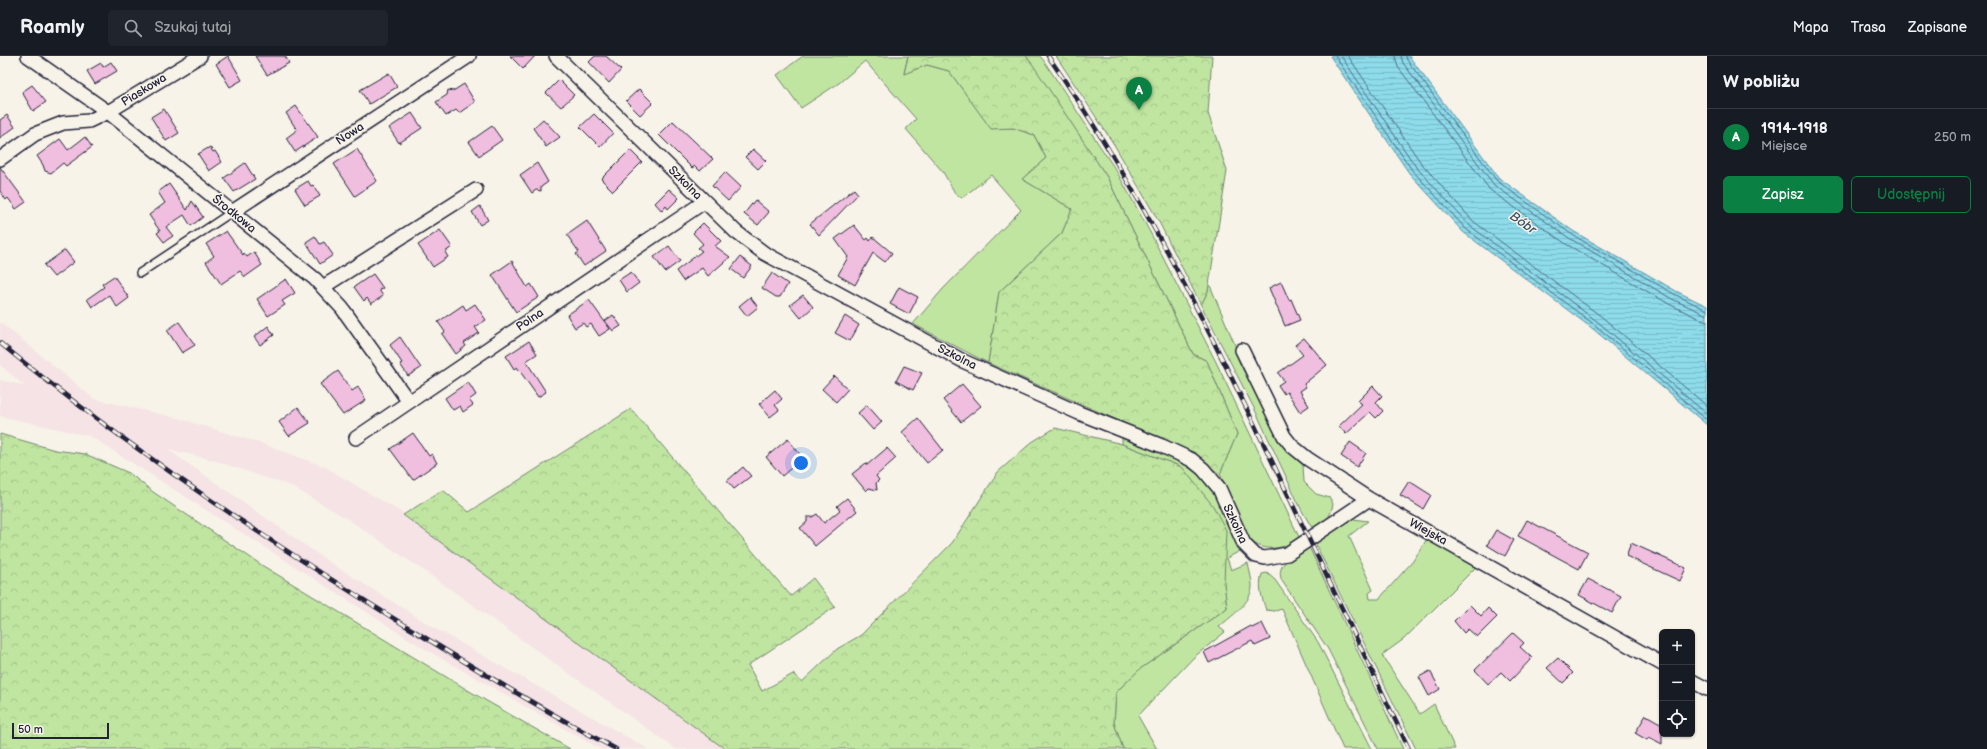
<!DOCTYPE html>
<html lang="pl">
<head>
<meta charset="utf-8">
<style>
  body { margin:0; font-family:"Balsamiq Sans",sans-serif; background:#20242c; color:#f1f3f6 }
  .controls { position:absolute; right:12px; bottom:12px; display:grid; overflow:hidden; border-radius:6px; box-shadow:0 1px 3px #0004 }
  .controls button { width:36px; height:36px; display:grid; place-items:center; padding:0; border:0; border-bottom:1px solid #363941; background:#171b24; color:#f1f3f6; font:20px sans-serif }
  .scale { position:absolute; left:12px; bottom:10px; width:97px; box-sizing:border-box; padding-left:4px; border:2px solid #22223b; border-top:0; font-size:11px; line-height:14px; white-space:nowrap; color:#22223b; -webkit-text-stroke:3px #f7f3e8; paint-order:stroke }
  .you { position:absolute; left:801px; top:407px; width:14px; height:14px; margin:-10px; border:3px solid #fff; border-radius:50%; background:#1a73e8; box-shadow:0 0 0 6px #1a73e833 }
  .badge { display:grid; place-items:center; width:26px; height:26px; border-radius:50%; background:#0b8043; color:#fff; font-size:13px; font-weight:700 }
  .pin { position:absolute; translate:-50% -33px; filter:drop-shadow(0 1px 2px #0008) }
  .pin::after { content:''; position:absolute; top:21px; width:14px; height:12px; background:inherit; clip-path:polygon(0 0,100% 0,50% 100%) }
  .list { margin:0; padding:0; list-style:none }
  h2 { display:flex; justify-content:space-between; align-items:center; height:52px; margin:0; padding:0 16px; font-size:17px }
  h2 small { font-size:13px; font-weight:400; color:#9ea1a6 }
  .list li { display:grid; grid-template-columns:26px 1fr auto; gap:12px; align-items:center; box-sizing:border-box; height:56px; padding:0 16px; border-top:1px solid #363941 }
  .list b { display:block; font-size:15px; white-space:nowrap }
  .list p { margin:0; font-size:13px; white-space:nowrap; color:#9ea1a6 }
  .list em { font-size:13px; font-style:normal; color:#9ea1a6 }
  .actions { display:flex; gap:8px; padding:12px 16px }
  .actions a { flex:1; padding:9px 0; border:1px solid #0b8043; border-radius:6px; text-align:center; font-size:14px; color:#0b8043 }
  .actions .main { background:#0b8043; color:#fff }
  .icon { flex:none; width:22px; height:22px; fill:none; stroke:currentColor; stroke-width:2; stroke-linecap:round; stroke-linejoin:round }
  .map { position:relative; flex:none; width:1707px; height:693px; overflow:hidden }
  header { display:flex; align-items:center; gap:24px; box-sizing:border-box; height:56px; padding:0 20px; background:#171b24; border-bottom:1px solid #363941 }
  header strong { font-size:19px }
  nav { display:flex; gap:22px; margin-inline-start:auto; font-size:14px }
  .search { width:280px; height:36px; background:#20242c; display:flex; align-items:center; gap:10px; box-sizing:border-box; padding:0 14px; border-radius:6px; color:#9ea1a6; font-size:15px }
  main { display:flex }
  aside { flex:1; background:#171b24 }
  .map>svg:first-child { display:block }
  .built { fill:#f5e3e5 }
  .green { fill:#c0e5a0; stroke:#71846e }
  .forest { fill:url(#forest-crowns); stroke:#71846e }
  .water { fill:url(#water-rules); stroke:#6291a5 }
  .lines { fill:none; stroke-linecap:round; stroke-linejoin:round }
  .shore { stroke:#4d6c81; stroke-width:1 }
  .building { fill:#f0bede; stroke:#22223b }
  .lane-casing { stroke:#22223b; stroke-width:10 }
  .street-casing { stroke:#22223b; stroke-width:16 }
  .lane { stroke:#f7f3e8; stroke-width:7 }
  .street { stroke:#f7f3e8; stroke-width:13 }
  .rail-casing { stroke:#22223b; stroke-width:4.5 }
  .rail { stroke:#f7f3e8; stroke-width:3; stroke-dasharray:9; stroke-linecap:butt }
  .labels { text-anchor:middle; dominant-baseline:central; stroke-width:3; stroke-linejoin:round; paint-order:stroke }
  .street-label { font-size:12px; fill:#22223b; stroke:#f7f3e8 }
  .water-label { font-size:13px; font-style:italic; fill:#3d5067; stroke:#f7f3e8 }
</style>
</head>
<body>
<header>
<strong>Roamly</strong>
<div class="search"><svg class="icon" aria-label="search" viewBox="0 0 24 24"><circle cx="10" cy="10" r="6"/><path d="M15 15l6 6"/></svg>Szukaj tutaj</div>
<nav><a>Mapa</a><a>Trasa</a><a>Zapisane</a></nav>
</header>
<main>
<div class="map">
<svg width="1707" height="693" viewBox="0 0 1707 693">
  <defs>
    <pattern id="forest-crowns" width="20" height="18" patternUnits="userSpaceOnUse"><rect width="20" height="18" fill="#c0e5a0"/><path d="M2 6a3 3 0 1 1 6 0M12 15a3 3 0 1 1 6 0" fill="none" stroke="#a5c48b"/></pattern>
    <pattern id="water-rules" width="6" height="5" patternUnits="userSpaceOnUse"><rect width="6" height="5" fill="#8ddbeb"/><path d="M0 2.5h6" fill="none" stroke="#79bcca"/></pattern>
  </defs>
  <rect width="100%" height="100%" fill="#f7f3e8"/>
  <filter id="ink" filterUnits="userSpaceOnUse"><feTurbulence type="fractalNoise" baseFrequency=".025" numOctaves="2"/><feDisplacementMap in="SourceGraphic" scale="8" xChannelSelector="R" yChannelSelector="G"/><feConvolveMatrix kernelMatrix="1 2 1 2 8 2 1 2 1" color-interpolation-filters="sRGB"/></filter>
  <g filter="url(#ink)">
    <path class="built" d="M0,266L94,343L177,362L263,388L325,411L441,480L733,693H676L436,523L348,463L291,430L210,403L167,393L329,506L436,573L648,693H600L420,590L90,380L0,360V324L25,330L0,309Z"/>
    <path class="green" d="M803,0H908L904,17L927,9L949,15L991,72H1013L1034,79L1046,102L1022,123L1072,153L1062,177L999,236L988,307L913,268L943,233L1021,154L991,119L962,142L955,137L943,116L906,73L916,63L865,5L839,27L801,52L777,19Z
      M1026,0H1040L1044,5L1117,116L1151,178L1216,306L1300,483C1282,493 1266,497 1249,484L1220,418L1237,378L1207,305L1193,298L1107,121Z
      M1209,227L1235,289L1239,305L1250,327L1280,380L1294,401L1303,409L1304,426L1316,438L1330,442L1333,448C1330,463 1326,466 1312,472L1301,453L1256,356L1201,249L1208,235Z
      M1122,382C1159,396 1202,408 1220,447C1227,463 1232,480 1240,495L1227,502L1231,514L1248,507C1249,514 1252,522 1252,529C1253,546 1230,561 1219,571L1225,576L1194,601L1138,660L1157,693H1123L1114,667L1116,636L1140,613L1227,552L1224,528L1182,411L1122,388Z
      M1353,463L1368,465L1349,480L1373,534L1369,537L1370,543H1379L1413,505L1427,483L1476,511L1404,583L1382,599L1420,658L1434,648L1455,693H1416L1315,487L1344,466Z
      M1309,491L1403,693H1378L1328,593L1282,525C1274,506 1296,499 1309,491Z
      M1267,517L1275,524L1318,586L1372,693H1343L1282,553L1275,555L1266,554C1262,542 1258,531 1262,518Z"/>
    <path class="forest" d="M908,0H1026L1033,9L1107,121L1193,298L1207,305L1237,378L1220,418L1183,393L988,307L999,236L1062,177L1072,153L1022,123L1046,102L1034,79L1013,72L991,73L949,15L927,9L904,18Z
      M1056,0H1212L1208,57L1227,115L1208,235L1201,249L1159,166L1115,90Z
      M631,353L791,540L813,522L835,551L748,609L762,635L793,618L802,626L837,593L861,579L952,487L998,416L1032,386L1055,372L1122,388L1182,411L1213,450L1226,474L1224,528L1227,552L1140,613L1116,636L1114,667L1123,693H725L403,459L443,434L469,456Z
      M0,378L55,394L85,398L129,417L153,436L263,510L471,636L570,693H0Z"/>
    <path class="water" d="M1330,0H1409L1499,122L1573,175L1676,235L1707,250V369L1593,273L1463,176L1409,117Z"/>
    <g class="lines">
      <path class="shore" d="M1335,0L1412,114L1466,173L1595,269L1707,364
        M1341,0L1416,111L1469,169L1598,266L1707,358
        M1348,0L1421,107L1473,165L1602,261L1707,350
        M1395,0L1398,11L1490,134L1566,188L1669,248L1700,263L1707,265
        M1401,0L1403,7L1494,129L1569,182L1672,243L1707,259
        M1406,0L1407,4L1497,125L1571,178L1674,238L1707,254"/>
    </g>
    <path class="building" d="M228,0L242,24L230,31L216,8Z
      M255,0H285L289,7L267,19Z
      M510,0H535L523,13Z
      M595,0H606L621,14L609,27L589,6Z
      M111,6L117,15L95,28L87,15L101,7L103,11Z
      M389,17L397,31L369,48L360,34Z
      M559,24L574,39L561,51L546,37Z
      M464,28L475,46L459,57L456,54L446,60L436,46L447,39L448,34L453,35Z
      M32,29L46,46L33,55L22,36Z
      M639,33L653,47L640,59L626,45Z
      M296,50L318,81L295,96L286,82L297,74L286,57Z
      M164,53L179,77L166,85L151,61Z
      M412,57L422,72L399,87L389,72Z
      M594,58L613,77L600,91L580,71Z
      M7,59L15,71L0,82V64Z
      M543,63L560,81L546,91L533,72Z
      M673,65L713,103L700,115L695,110L692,112L659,79Z
      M492,70L502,84L479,100L469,86Z
      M85,81L92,91L66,110L63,107L51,117L45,115L43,109L37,100L60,83L68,94Z
      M210,91L213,96L215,95L222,106L209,115L198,98Z
      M357,93L377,125L355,140L334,108Z
      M753,93L766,105L758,113L745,101Z
      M630,94L642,106L613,135L601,123Z
      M245,107L255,123L234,136L224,122Z
      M537,107L548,126L541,131V135L536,134L532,137L520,119Z
      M0,111L26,146L16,153L8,142L6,144L0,135Z
      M725,116L741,131L728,145L712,130Z
      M308,125L311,130L313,129L320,140L305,149L295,133Z
      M169,128L187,154L192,145L203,161L191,170L184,159L166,171L173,180L164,186L157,177L160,175L149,159L165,147L158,136Z
      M669,133L679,142L668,153L666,150L662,155L655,147Z
      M854,133L858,138L819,179L810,168Z
      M755,144L769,156L758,169L744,158Z
      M480,150L488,164L480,169L472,156Z
      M587,165L606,195L584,210L576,198L579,196L567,179Z
      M703,167L721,185L715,190L730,201L708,220L702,212L683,225L676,215L702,195L698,192L703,188L693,177Z
      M854,169L866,184L868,182L870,185L873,181L892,197L885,206L873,197L855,229L838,219L848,201L835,183Z
      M440,174L452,191L445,196L448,201L433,211L418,189Z
      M226,175L243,199L244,197L247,201L254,196L262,209L245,221L240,215L221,228L206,206L214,200L206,188Z
      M315,180L320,188L324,186L333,199L320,208L306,186Z
      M669,190L680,205L665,216L654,201Z
      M65,194L74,206L54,221L44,209Z
      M740,201L752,210L743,222L731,213Z
      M512,205L527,231L531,228L539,241L516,256L492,219Z
      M631,216L639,227L627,236L619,224Z
      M772,217L788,228L780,241H776L762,232Z
      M373,218L383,232L379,234L383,240L371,248L367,242L364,245L354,231Z
      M114,220L129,242L117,251L109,239L92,251L87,243L104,231L102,228Z
      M286,223L295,237L282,245L285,249L268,260L257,243Z
      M1281,226L1289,244L1291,243L1300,264L1285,270L1269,232Z
      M899,231L918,241L909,258L890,248Z
      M803,239L813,251L801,262L790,249Z
      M750,241L758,251L747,260L739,250Z
      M589,244L610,273L599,280L591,268L586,271L583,267L575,272L567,259Z
      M475,248L486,264L475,271L479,277L464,287L466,290L456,298L442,278L445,276L438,266L463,249L466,254Z
      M613,259L621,270L613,275L605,265Z
      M845,260L859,269L850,285L835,277Z
      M179,266L195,289L182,297L167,274Z
      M268,270L274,279L260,289L254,281Z
      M400,281L421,312L408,320L400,308L402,307L390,289Z
      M1304,282L1327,309L1304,328L1306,331L1300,335L1309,350L1300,356L1287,336L1284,338L1278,329L1284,325L1278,317L1303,299L1295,289Z
      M529,285L537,298L526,305L546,336L538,341L517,311L514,313L506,300Z
      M904,310L922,317L913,334L896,325Z
      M338,315L352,335L358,331L366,344L343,359L320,328Z
      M834,320L848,333L836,346L822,333Z
      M468,326L476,339L469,344L473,349L463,356L460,350L453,354L445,342Z
      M962,328L981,350L961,366L943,344Z
      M1373,330L1382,340L1376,346L1383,355L1376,362L1370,356L1346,378L1339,370L1362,348L1358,345Z
      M775,334L782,343L775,349L779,354L770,361L759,348Z
      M867,349L882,366L873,374L858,357Z
      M298,351L310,367L289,380L279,366Z
      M918,362L943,394L927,407L902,376Z
      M413,377L429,400L432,398L437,407L413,424L390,393Z
      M788,383L803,402L782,420L766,401Z
      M1350,386L1366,397L1357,411L1341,400Z
      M887,392L896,402L876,420L879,424L876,427L877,434L869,432L866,435L852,418L866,407L867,409Z
      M743,411L751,420L734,433L727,425Z
      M1409,425L1431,439L1423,453L1400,439Z
      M847,442L857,455L815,490L800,472L807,466V461H812L817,458L824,467L840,454L837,450Z
      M1527,464L1588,496L1579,513L1518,480Z
      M1496,474L1514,484L1505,500L1487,489Z
      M1631,487L1686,512L1680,525L1626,500Z
      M1588,523L1621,540L1612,557L1579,539Z
      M1470,549L1481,560L1488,552L1497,561L1477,581L1468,573L1464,577L1454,565Z
      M1262,567L1270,583L1255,590L1252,585L1209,607L1204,596L1251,570L1252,572Z
      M1513,577L1524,587L1520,591L1532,602L1510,625L1501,616L1488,628L1475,614Z
      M1558,602L1573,617L1563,627L1547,612Z
      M1430,615L1440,633L1429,640L1419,621Z
      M1646,659L1662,668V688L1649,681L1647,684L1635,677Z"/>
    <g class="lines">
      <defs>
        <path id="lane" d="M140,217L232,156"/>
        <path id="street" d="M28,0L108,56L315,223L342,252L409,346
          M556,0L736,176L764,197L963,305L1079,357L1162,390L1192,404L1203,413L1219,432L1244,488L1256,500L1265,502L1287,498L1369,443
          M0,103L35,78L63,67L89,65L108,56L200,0
          M232,156L469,0
          M323,231L476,134
          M1242,294L1284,380L1292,390L1308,403L1369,443L1662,608
          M356,382L704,146
          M1692,625L1707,633"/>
      </defs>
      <use href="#lane" class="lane-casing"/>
      <use href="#street" class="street-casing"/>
      <use href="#lane" class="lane"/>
      <use href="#street" class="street"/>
      <defs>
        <path id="rail" d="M1048,0C1135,125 1203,261 1269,399C1316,497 1362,595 1409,693
          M0,287C129,393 269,486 411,573C478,614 546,656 616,693"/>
      </defs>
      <use href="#rail" class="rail-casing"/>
      <use href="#rail" class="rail"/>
    </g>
  </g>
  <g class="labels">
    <g class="street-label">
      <text transform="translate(144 34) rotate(-32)">Piaskowa</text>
      <text transform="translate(350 78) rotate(-33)">Nowa</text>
      <text transform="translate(685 127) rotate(45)">Szkolna</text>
      <text transform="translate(234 158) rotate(39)">Środkowa</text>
      <text transform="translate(530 264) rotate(-34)">Polna</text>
      <text transform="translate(957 301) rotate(27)">Szkolna</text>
      <text transform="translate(1235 468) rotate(65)">Szkolna</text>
      <text transform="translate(1428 476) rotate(29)">Wiejska</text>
    </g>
    <g class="water-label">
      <text transform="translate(1523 167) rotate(35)">Bóbr</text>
    </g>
  </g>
</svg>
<div class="controls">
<button>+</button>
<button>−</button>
<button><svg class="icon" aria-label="locate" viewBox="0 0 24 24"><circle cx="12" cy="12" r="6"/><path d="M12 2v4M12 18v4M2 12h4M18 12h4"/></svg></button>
</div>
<div class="scale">50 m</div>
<div class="you"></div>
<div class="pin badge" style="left:1139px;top:54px">A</div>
</div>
<aside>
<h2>W pobliżu<small></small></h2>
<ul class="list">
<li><span class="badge">A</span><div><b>1914-1918</b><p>Miejsce</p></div><em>250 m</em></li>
</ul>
<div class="actions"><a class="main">Zapisz</a><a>Udostępnij</a></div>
</aside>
</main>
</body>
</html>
